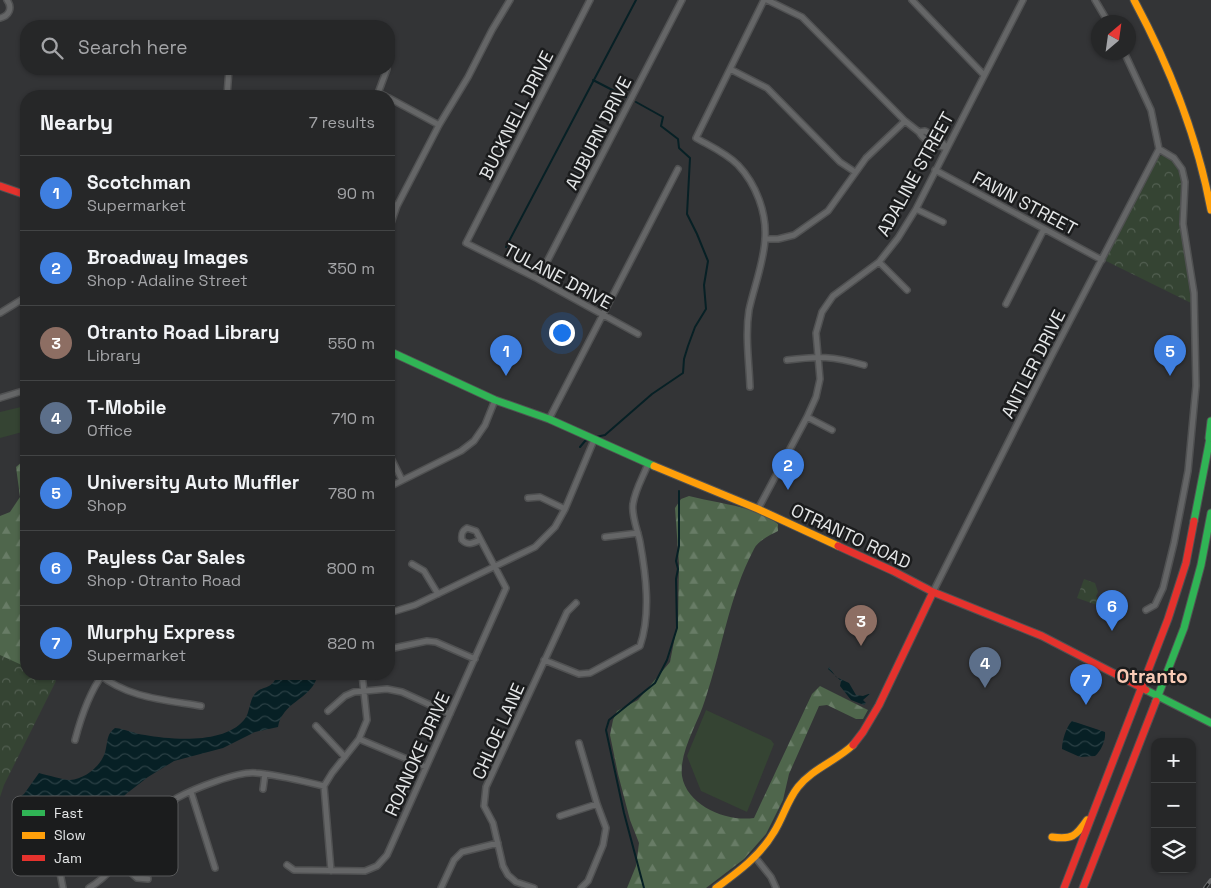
<!DOCTYPE html>
<html lang="en">
<head>
<meta charset="utf-8">
<style>
  body { margin:0; font-family:"Space Grotesk",sans-serif; background:#2e2f30; color:#f1f3f6 }
  .controls { position:absolute; right:15px; bottom:15px; display:grid; overflow:hidden; border-radius:10px; box-shadow:0 1px 4px #0004 }
  .controls button { width:45px; height:45px; display:grid; place-items:center; padding:0; border:0; border-bottom:1px solid #424445; background:#262728; color:#f1f3f6; font:25px sans-serif }
  .compass { position:absolute; left:1091px; top:15px; width:45px; height:45px; border-radius:50%; background:#262728; box-shadow:0 1px 4px #0004; rotate:29deg }
  .you { position:absolute; left:561px; top:332px; width:18px; height:18px; margin:-12px; border:4px solid #fff; border-radius:50%; background:#1a73e8; box-shadow:0 0 0 8px #1a73e833 }
  .badge { display:grid; place-items:center; width:32px; height:32px; border-radius:50%; background:#a7a8aa; color:#fff; font-size:16px; font-weight:700 }
  .pin { position:absolute; translate:-50% -41px; filter:drop-shadow(0 1px 2px #0008) }
  .pin::after { content:''; position:absolute; top:26px; width:18px; height:15px; background:inherit; clip-path:polygon(0 0,100% 0,50% 100%) }
  .list { margin:0; padding:0; list-style:none }
  h2 { display:flex; justify-content:space-between; align-items:center; height:65px; margin:0; padding:0 20px; font-size:21px }
  h2 small { font-size:16px; font-weight:400; color:#a4a5a8 }
  .list li { display:grid; grid-template-columns:32px 1fr auto; gap:15px; align-items:center; box-sizing:border-box; height:75px; padding:0 20px; border-top:1px solid #424445 }
  .list b { display:block; font-size:19px; white-space:nowrap }
  .list p { margin:0; font-size:16px; white-space:nowrap; color:#a4a5a8 }
  .list em { font-size:16px; font-style:normal; color:#a4a5a8 }
  .icon { flex:none; width:28px; height:28px; fill:none; stroke:currentColor; stroke-width:2; stroke-linecap:round; stroke-linejoin:round }
  .map { position:relative; flex:none; width:1211px; height:888px; overflow:hidden }
  .search { position:absolute; background:#262728; box-shadow:0 1px 4px #0004; left:20px; top:20px; width:375px; height:55px; display:flex; align-items:center; gap:12px; box-sizing:border-box; padding:0 18px; border-radius:20px; color:#a4a5a8; font-size:19px }
  .panel { position:absolute; background:#262728; box-shadow:0 1px 4px #0004; left:20px; top:90px; width:375px; height:590px; border-radius:20px }
  .map>svg:first-child { display:block }
  .forest { fill:url(#forest-firs) }
  .park { fill:url(#park-crowns) }
  .garden { fill:#354433 }
  .water { fill:url(#water-waves) }
  .lines { fill:none; stroke-linecap:round; stroke-linejoin:round }
  .stream { stroke:#072025; stroke-width:2 }
  .street-casing { stroke:#505152; stroke-width:8 }
  .fast-casing { stroke:#505152; stroke-width:9 }
  .slow-casing { stroke:#505152; stroke-width:9 }
  .jam-casing { stroke:#505152; stroke-width:9 }
  .street { stroke:#656667; stroke-width:5 }
  .fast { stroke:#30b455; stroke-width:7 }
  .slow { stroke:#ff9f0a; stroke-width:7 }
  .jam { stroke:#e5322d; stroke-width:7 }
  .rail-casing { stroke:#696a6c; stroke-width:4 }
  .rail { stroke:#1b1c1d; stroke-width:2; stroke-dasharray:5.5; stroke-linecap:butt }
  .labels { text-anchor:middle; dominant-baseline:central; stroke-width:5; stroke-linejoin:round; paint-order:stroke }
  .street-label { font-size:18px; fill:#e5e7e8; stroke:#1b1c1d }
  .neighbourhood-label { font-size:19px; font-weight:bold; fill:#f9cbb6; stroke:#1b1c1d }
  .key { fill:#1b1c1d; stroke:#58595a; stroke-width:1 }
  .key-label { font-size:14px; fill:#e5e7e8 }
</style>
</head>
<body>
<div class="map">
<svg width="1211" height="888" viewBox="0 0 1211 888">
  <defs>
    <pattern id="forest-firs" width="22" height="20" patternUnits="userSpaceOnUse" patternTransform="scale(1.25)"><rect width="22" height="20" fill="#4f664c"/><path d="M5 1l3.5 6h-7zM16 11l3.5 6h-7z" fill="#687c66"/></pattern>
    <pattern id="park-crowns" width="20" height="18" patternUnits="userSpaceOnUse" patternTransform="scale(1.25)"><rect width="20" height="18" fill="#354433"/><path d="M2 6a3 3 0 1 1 6 0M12 15a3 3 0 1 1 6 0" fill="none" stroke="#525f51"/></pattern>
    <pattern id="water-waves" width="16" height="10" patternUnits="userSpaceOnUse" patternTransform="scale(1.25)"><rect width="16" height="10" fill="#072025"/><path d="M0 5q4-4 8 0t8 0" fill="none" stroke="#2b4045"/></pattern>
  </defs>
  <rect width="100%" height="100%" fill="#333436"/>
  <path class="forest" d="M24,460L26,461V674H41L56,681L0,686V516L10,512L20,497L16,467Z
    M689,496C719,504 752,505 778,524V531C770,535 758,541 754,549C729,596 722,650 705,700C698,723 679,752 682,776C687,806 727,822 754,818L812,694L820,686L868,710L863,719H856L827,705L819,706L789,774L783,800L766,834L744,859L706,888H627L636,866L639,843L630,820L618,774L610,735L613,720L617,711L638,700L670,662L678,621L679,564L675,508L681,499Z"/>
  <path class="park" d="M1162,155L1169,157L1176,166L1181,177L1182,189L1179,223L1185,251L1191,303L1104,260L1157,158Z
    M1084,579L1095,583L1098,592L1096,596L1098,600L1097,605L1077,598Z
    M0,655L26,667V674H41L56,681L4,785L0,797Z"/>
  <path class="garden" d="M21,407L26,431L0,438V412Z
    M706,710L771,740L774,744L747,812L701,791L687,756Z"/>
  <path class="water" d="M829,667L836,677L849,683L856,695L863,696L871,693L863,700L866,703L864,705L851,700L840,686L841,681L828,669Z
    M278,674H309L316,680C309,699 282,703 278,727L255,732L223,748L174,761L148,777L126,794L114,807L103,823L95,833H87C74,823 68,807 52,798C39,805 29,811 14,811L12,806L15,800L24,794L39,773C47,775 64,780 70,780C86,779 104,764 106,748C108,739 107,734 115,728C126,729 135,734 145,735C173,740 224,744 244,720C250,713 249,702 254,695C262,684 271,692 278,674Z
    M1072,721L1105,732C1106,740 1101,751 1095,756L1080,757L1062,749C1062,741 1066,727 1072,721Z"/>
  <g class="lines">
    <path class="stream" d="M593,80L626,97
      M506,247L636,0
      M596,437L605,435L652,394L683,373L684,359L688,346L695,327L706,309L704,285L708,261L697,234L687,214L690,158L679,148L678,139L661,126L663,117L636,102
      M580,447L585,441L589,439
      M644,888L624,813L606,730L609,720L655,683L667,660L677,628L676,579L678,569L676,561L679,546V491"/>
    <defs>
      <path id="street" d="M590,0L466,243L538,279L638,334
        M767,0L802,17L905,121L919,132
        M912,0L984,75
        M1095,0L1108,22
        M0,18C9,16 13,8 7,0
        M1124,52L1151,110L1159,149L1174,158L1182,169L1185,182L1183,224L1194,293L1196,386L1188,471L1174,543L1163,588L1155,605L1146,610
        M730,69L767,88L840,162L855,172
        M378,93L385,96
        M227,96L229,69
        M377,96L387,69
        M389,98L439,125
        M925,131L939,139L947,148C937,146 924,142 919,132Z
        M935,170L1102,260
        M389,202L397,206
        M916,209L943,222
        M389,229L397,206L439,125L468,77L492,30L510,0
        M765,239H778L794,235L828,211L866,158L905,121
        M879,262L907,290
        M538,279L682,0
        M1006,304L1044,229
        M0,313L26,297
        M787,360C819,356 832,356 864,365
        M750,387C749,361 745,335 749,310C754,287 764,262 765,239C767,213 756,184 738,165C726,153 710,146 696,138L764,0
        M0,398L26,390
        M807,417L832,430
        M549,419L678,169
        M389,454L402,480
        M389,487L461,451L474,441L485,425L495,400
        M528,498L540,497L565,509
        M758,509L807,417L816,397L820,379L816,333L822,312L833,296L879,262L898,238L916,209L1023,0
        M605,537L638,533
        M412,564L424,571L438,594
        M933,592L1051,357L1159,149
        M389,613L415,605L535,547L555,527L565,509L594,440
        M389,649L427,641L436,642L475,659
        M544,660L579,674L590,673L640,646C651,614 646,575 640,542C638,531 631,515 633,504C635,490 643,477 648,464
        M99,674C127,698 166,700 201,706
        M328,711L345,696L354,692L387,689L402,692L450,714
        M316,726L345,757
        M359,739L426,767
        M75,740C81,717 89,693 103,674
        M579,743L597,804L606,828L603,845L588,881L581,888
        M263,789L265,774
        M191,792L215,868
        M560,816L597,804
        M37,839C60,851 58,866 63,888
        M755,857L771,877L776,888
        M118,861L137,878L148,879
        M287,865L294,870L365,871L377,866L387,855L506,588L476,531L467,528C462,531 461,534 462,540C468,546 473,543 480,540
        M331,871L324,786L332,773L359,739L367,720L362,674
        M89,888C111,875 127,850 144,830C153,818 164,806 177,798C193,789 238,771 256,773C279,775 302,781 324,786
        M441,888L454,860L462,852L498,843
        M534,888L516,882L508,875L503,866L493,823L484,806L486,787L567,612L576,603"/>
      <path id="fast" d="M389,351L495,400L549,419L654,466
        M1209,438L1211,421
        M1194,521L1211,433
        M1146,690L1211,723
        M1156,701L1184,628L1201,565L1211,513"/>
      <path id="slow" d="M1134,0C1170,67 1197,135 1211,210
        M654,466L758,509L838,546
        M1052,837C1072,840 1076,836 1087,820
        M716,888C738,872 760,856 774,832C783,818 787,801 798,787C812,769 836,761 853,745"/>
      <path id="jam" d="M0,186L26,195
        M838,546L893,571L933,592L1042,636L1146,690
        M853,745L863,732L879,705L933,592
        M1064,888L1168,619L1186,563L1194,521
        M1083,888L1156,701"/>
    </defs>
    <use href="#street" class="street-casing"/>
    <use href="#fast" class="fast-casing"/>
    <use href="#slow" class="slow-casing"/>
    <use href="#jam" class="jam-casing"/>
    <use href="#street" class="street"/>
    <use href="#fast" class="fast"/>
    <use href="#slow" class="slow"/>
    <use href="#jam" class="jam"/>
    <defs>
      <path id="rail" d="M1205,888L1211,880"/>
    </defs>
    <use href="#rail" class="rail-casing"/>
    <use href="#rail" class="rail"/>
  </g>
  <g class="labels">
    <g class="street-label">
      <text transform="translate(516 115) rotate(-63)">BUCKNELL DRIVE</text>
      <text transform="translate(598 133) rotate(-63)">AUBURN DRIVE</text>
      <text transform="translate(915 174) rotate(-61)">ADALINE STREET</text>
      <text transform="translate(1025 203) rotate(28)">FAWN STREET</text>
      <text transform="translate(558 276) rotate(28)">TULANE DRIVE</text>
      <text transform="translate(1033 364) rotate(-63)">ANTLER DRIVE</text>
      <text transform="translate(851 536) rotate(25)">OTRANTO ROAD</text>
      <text transform="translate(498 731) rotate(-66)">CHLOE LANE</text>
      <text transform="translate(417 754) rotate(-66)">ROANOKE DRIVE</text>
    </g>
    <g class="neighbourhood-label">
      <text x="1152" y="676">Otranto</text>
    </g>
  </g>
  <rect x="12" y="796" width="166" height="80" rx="8" class="key"/>
  <rect x="22" y="810" width="23" height="6" fill="#30b455"/>
  <rect x="22" y="832" width="23" height="7" fill="#ff9f0a"/>
  <rect x="22" y="855" width="23" height="6" fill="#e5322d"/>
  <g class="key-label">
    <text x="54" y="818">Fast</text>
    <text x="54" y="840">Slow</text>
    <text x="54" y="863">Jam</text>
  </g>
</svg>
<div class="controls">
<button>+</button>
<button>−</button>
<button><svg class="icon" aria-label="layers" viewBox="0 0 24 24"><path d="M12 4l9 5-9 5-9-5zM3 14l9 5 9-5"/></svg></button>
</div>
<svg class="compass" viewBox="-18 -18 36 36"><path d="M0-13l5 13h-10z" fill="#e53935"/><path d="M0 13l5-13h-10z" fill="#a4a5a8"/></svg>
<div class="you"></div>
<div class="pin badge" style="left:506px;top:376px;background:#3f7fe0">1</div>
<div class="pin badge" style="left:788px;top:490px;background:#3f7fe0">2</div>
<div class="pin badge" style="left:861px;top:646px;background:#8d6e63">3</div>
<div class="pin badge" style="left:985px;top:688px;background:#5c6f8a">4</div>
<div class="pin badge" style="left:1170px;top:376px;background:#3f7fe0">5</div>
<div class="pin badge" style="left:1112px;top:631px;background:#3f7fe0">6</div>
<div class="pin badge" style="left:1086px;top:705px;background:#3f7fe0">7</div>
<div class="search"><svg class="icon" aria-label="search" viewBox="0 0 24 24"><circle cx="10" cy="10" r="6"/><path d="M15 15l6 6"/></svg>Search here</div>
<section class="panel">
<h2>Nearby<small>7 results</small></h2>
<ul class="list">
<li><span class="badge" style="background:#3f7fe0">1</span><div><b>Scotchman</b><p>Supermarket</p></div><em>90 m</em></li>
<li><span class="badge" style="background:#3f7fe0">2</span><div><b>Broadway Images</b><p>Shop · Adaline Street</p></div><em>350 m</em></li>
<li><span class="badge" style="background:#8d6e63">3</span><div><b>Otranto Road Library</b><p>Library</p></div><em>550 m</em></li>
<li><span class="badge" style="background:#5c6f8a">4</span><div><b>T-Mobile</b><p>Office</p></div><em>710 m</em></li>
<li><span class="badge" style="background:#3f7fe0">5</span><div><b>University Auto Muffler</b><p>Shop</p></div><em>780 m</em></li>
<li><span class="badge" style="background:#3f7fe0">6</span><div><b>Payless Car Sales</b><p>Shop · Otranto Road</p></div><em>800 m</em></li>
<li><span class="badge" style="background:#3f7fe0">7</span><div><b>Murphy Express</b><p>Supermarket</p></div><em>820 m</em></li>
</ul>
</section>
</div>
</body>
</html>
